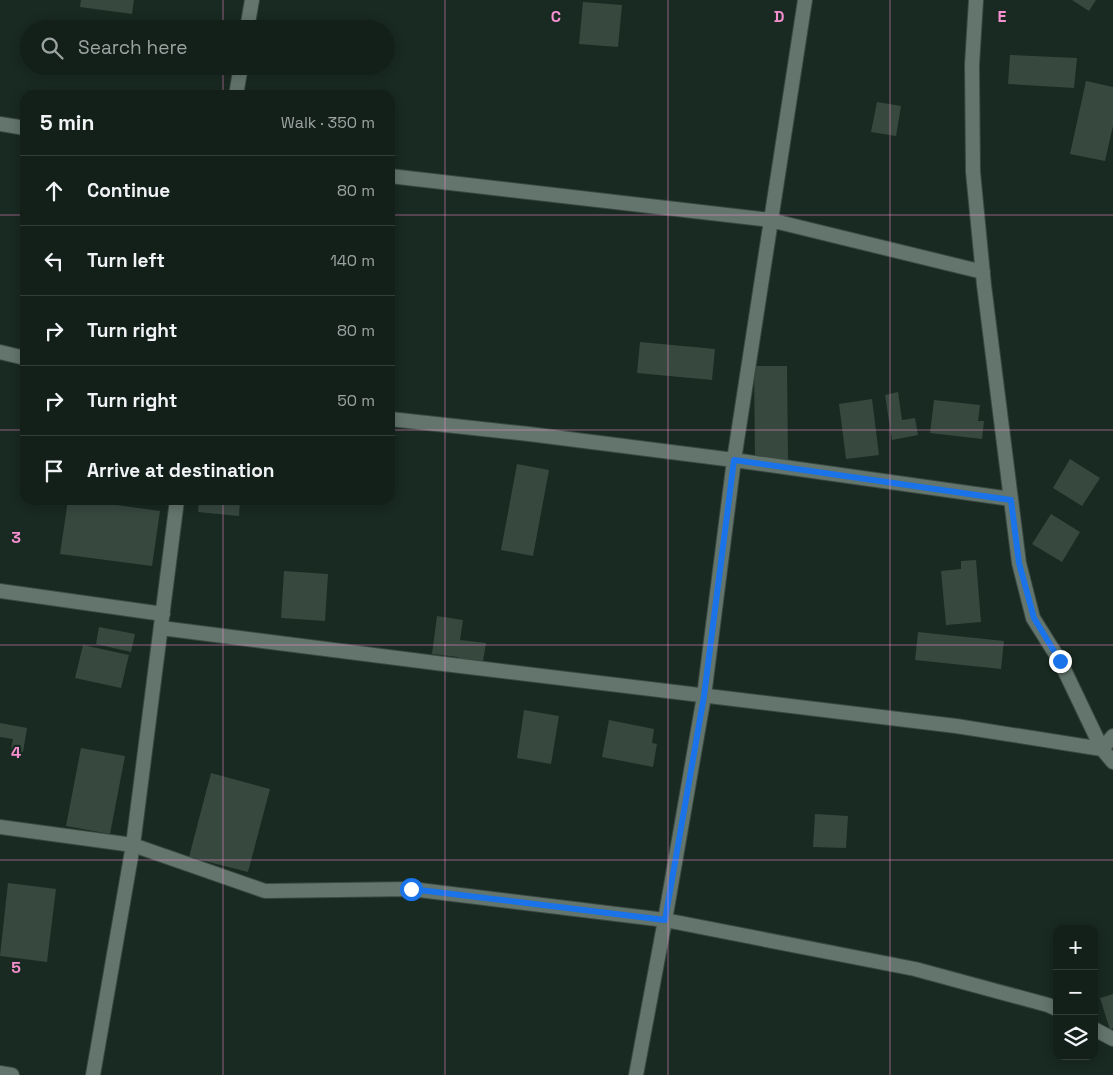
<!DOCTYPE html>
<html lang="en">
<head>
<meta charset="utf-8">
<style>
  body { margin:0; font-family:"Space Grotesk",sans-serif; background:#1c2823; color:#f1f3f6 }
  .controls { position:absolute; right:15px; bottom:15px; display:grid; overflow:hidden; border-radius:10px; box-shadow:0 2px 12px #0003 }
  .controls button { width:45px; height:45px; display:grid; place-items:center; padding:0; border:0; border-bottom:1px solid #323e39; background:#13201a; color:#f1f3f6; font:25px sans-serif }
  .stop { position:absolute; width:15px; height:15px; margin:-11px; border:4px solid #1a73e8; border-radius:50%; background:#fff }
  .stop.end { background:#1a73e8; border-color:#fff; box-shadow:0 1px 5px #0008 }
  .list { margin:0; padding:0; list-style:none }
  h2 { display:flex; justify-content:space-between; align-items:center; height:65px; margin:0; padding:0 20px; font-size:21px }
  h2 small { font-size:16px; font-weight:400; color:#9da3a2 }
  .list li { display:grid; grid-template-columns:32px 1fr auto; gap:15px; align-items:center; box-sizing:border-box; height:70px; padding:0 20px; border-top:1px solid #323e39 }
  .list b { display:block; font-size:19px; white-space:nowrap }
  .list em { font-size:16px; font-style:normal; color:#9da3a2 }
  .icon { flex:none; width:28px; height:28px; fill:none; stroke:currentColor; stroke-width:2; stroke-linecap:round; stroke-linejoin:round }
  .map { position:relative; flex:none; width:1113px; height:1075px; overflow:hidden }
  .search { position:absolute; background:#13201a; box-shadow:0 2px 12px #0003; left:20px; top:20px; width:375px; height:55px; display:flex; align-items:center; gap:12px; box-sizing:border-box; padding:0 18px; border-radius:28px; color:#9da3a2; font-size:19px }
  .panel { position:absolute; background:#13201a; box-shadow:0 2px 12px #0003; left:20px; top:90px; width:375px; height:415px; border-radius:15px }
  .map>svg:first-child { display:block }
  .building { fill:#37483f }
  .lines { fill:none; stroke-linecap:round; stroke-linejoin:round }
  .minor-casing { stroke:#3a4841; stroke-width:16 }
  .minor { stroke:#63756c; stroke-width:14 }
  .route { stroke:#1a73e8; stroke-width:6 }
  .grid { fill:none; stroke:#f690d0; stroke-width:1; stroke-opacity:0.55 }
  .grid-label { font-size:16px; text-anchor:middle; font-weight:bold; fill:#f690d0; stroke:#192a22; stroke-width:4.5; stroke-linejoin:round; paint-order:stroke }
</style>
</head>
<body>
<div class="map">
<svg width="1113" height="1075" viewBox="0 0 1113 1075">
  <rect width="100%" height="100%" fill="#192a22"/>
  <path class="building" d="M81,0H134L132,14L80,7Z
    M1072,0H1096L1089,11Z
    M583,2L622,5L618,47L579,44Z
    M1010,55L1077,58L1074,88L1008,84Z
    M1086,81L1113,87V126L1105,161L1070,154Z
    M877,102L901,106L896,136L871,132Z
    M640,342L715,349L712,380L637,373Z
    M754,366H787L788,462L755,463Z
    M898,392L902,420L915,418L918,435L892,440L885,395Z
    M872,399L879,455L846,459L839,404Z
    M934,400L980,405L978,421H984L982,439L930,433Z
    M1070,459L1100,478L1082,506L1053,488Z
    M517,464L549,470L533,556L501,550Z
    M68,500H80L160,511L152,566L60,554Z
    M199,500H240L239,516L198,512Z
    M1051,514L1080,532L1062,562L1032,544Z
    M976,560L981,622L946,625L941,571L961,569V561Z
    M284,571L328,574L325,621L281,618Z
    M437,616L463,620L460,640L486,643L483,661L476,660L475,665L457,663L458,657L432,654Z
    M99,627L135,634L131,652L96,644Z
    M918,632L1004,641L1001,669L915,660Z
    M83,645L129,655L121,688L75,678Z
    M524,710L559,716L551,764L517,758Z
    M609,720L654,729L652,743L657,744L653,767L602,757Z
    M0,723L27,728L23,752L11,750L13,739L0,737Z
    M81,748L125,756L110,834L66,826Z
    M211,773L270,789L248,872L189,857Z
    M815,814L848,816L846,848L813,847Z
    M8,883L56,889L47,962L0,956Z
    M1113,994V1028L1110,1030L1100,998Z"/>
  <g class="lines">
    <defs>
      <path id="minor" d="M976,0L972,65L973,172L984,285L1019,563L1033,618L1060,661L1102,749L1113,762
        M247,29L252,0
        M236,95L241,66
        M0,124L25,128
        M390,176L770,220L983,272
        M0,352L25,358
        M390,419L529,434L734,460L1011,499
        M177,500L133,845L265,891L411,889L665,920L915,969L1048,1005L1057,1009
        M0,591L163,614
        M161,628L436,663L956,726L1102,749L1113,736
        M0,827L133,845L93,1075
        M1094,1029L1113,1039
        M0,1073L12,1075
        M636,1075L665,920L704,696L734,460L805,0"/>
    </defs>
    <use href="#minor" class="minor-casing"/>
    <use href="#minor" class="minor"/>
  </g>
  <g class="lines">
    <path class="route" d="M411,889L665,920L704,696L734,460L1011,500L1019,563L1034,618L1060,661"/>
  </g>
  <path class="grid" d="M223,0V29M445,0V1075M668,0V1075M890,0V1075M223,66V95M0,215H25M390,215H1113M0,430H25M390,430H1113M223,500V1075M0,645H1113M0,860H1113"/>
  <g class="grid-label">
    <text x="556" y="22">C</text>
    <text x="779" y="22">D</text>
    <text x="1002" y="22">E</text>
    <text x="16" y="543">3</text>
    <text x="16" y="758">4</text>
    <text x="16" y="973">5</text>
  </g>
</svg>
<div class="controls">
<button>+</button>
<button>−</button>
<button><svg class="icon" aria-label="layers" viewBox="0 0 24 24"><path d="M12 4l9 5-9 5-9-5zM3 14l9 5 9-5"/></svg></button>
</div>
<div class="stop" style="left:411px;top:889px"></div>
<div class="stop end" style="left:1060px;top:661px"></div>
<div class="search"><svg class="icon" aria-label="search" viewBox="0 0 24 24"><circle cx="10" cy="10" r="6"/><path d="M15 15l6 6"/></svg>Search here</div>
<section class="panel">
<h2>5 min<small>Walk · 350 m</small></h2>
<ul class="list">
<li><svg class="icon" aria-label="ahead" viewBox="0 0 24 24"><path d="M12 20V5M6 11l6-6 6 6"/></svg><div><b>Continue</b></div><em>80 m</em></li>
<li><svg class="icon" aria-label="left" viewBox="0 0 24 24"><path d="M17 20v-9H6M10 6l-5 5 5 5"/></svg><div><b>Turn left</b></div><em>140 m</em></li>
<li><svg class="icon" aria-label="right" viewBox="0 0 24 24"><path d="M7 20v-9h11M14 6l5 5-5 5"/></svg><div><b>Turn right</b></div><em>80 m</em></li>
<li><svg class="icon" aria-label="right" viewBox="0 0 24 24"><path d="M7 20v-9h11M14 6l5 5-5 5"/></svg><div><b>Turn right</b></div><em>50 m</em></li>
<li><svg class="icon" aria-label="arrive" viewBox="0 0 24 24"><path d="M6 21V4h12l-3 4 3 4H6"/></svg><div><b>Arrive at destination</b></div></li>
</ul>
</section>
</div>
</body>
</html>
